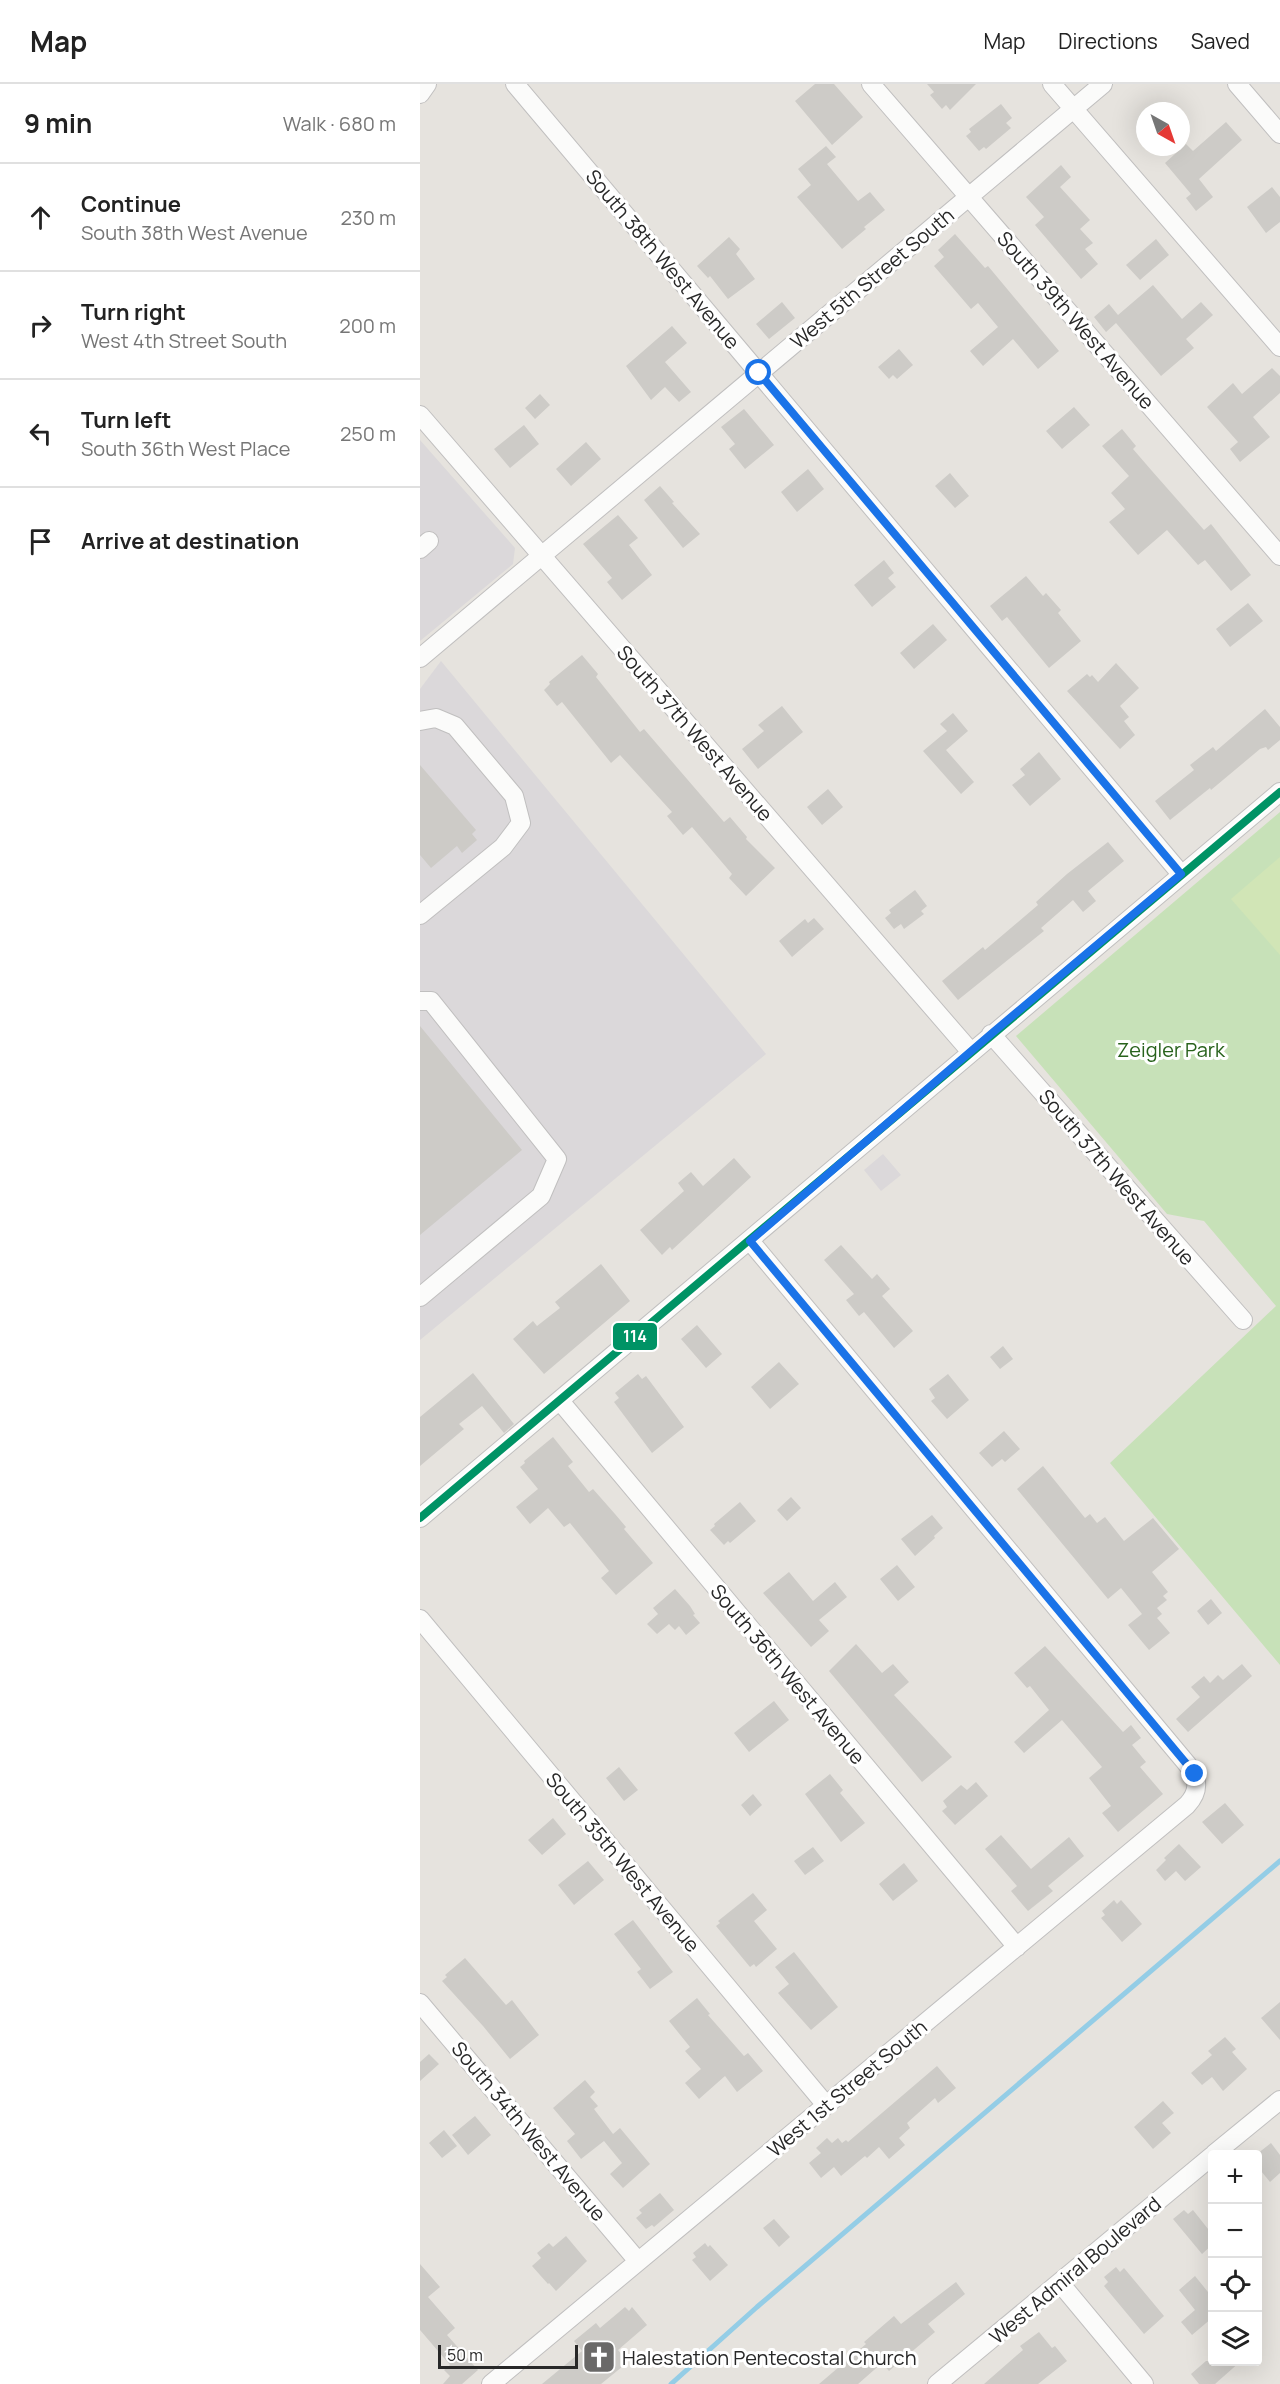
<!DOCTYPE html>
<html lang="en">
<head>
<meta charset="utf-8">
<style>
  body { margin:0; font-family:Manrope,sans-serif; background:#f6f6f6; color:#222 }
  .controls { position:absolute; right:18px; bottom:18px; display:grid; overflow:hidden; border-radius:6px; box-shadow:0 6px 24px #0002 }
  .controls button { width:54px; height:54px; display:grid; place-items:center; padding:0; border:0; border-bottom:2px solid #e0e0e0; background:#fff; color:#222; font:30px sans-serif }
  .compass { position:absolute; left:716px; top:18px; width:54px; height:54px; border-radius:50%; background:#fff; box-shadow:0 6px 24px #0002; rotate:140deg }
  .scale { position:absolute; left:18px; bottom:15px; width:140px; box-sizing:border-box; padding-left:6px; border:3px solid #282828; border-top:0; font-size:16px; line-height:21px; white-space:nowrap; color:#282828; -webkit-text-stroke:4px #fff; paint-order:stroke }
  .stop { position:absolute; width:18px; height:18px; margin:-14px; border:4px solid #1a73e8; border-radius:50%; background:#fff }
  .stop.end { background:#1a73e8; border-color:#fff; box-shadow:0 2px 6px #0008 }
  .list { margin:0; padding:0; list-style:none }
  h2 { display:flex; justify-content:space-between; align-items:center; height:78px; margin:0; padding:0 24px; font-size:26px }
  h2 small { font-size:20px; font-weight:400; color:#767676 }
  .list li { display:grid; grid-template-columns:39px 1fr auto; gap:18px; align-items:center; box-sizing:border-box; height:108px; padding:0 24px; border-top:2px solid #e0e0e0 }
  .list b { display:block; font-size:22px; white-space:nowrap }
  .list p { margin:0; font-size:20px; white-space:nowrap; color:#767676 }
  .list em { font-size:20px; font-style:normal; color:#767676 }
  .icon { flex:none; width:33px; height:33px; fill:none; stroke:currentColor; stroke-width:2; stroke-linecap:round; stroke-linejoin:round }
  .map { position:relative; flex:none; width:860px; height:2300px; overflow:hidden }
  header { display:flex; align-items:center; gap:36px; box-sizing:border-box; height:84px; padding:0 30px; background:#fff; border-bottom:2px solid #e0e0e0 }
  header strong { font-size:28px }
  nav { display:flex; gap:33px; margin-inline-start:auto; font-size:21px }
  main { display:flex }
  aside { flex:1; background:#fff }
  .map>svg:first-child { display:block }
  .industrial { fill:#dbd8da }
  .green { fill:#c7e1b8 }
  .pitch { fill:#d1e5b6 }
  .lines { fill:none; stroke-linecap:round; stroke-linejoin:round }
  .stream { stroke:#94cde6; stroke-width:5 }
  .building { fill:#cdcbc7 }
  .minor-casing { stroke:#c0bfbf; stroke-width:20 }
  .minor { stroke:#fbfbfa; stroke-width:18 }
  .bus-1-casing { stroke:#fff; stroke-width:12 }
  .bus-1 { stroke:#009365; stroke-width:8 }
  .route { stroke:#1a73e8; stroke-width:8 }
  .labels { text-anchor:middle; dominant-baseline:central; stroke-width:6; stroke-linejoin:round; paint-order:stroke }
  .street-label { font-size:20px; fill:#282828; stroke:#fff }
  .park-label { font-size:20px; fill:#28621c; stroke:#fff }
  .poi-label { font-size:20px; fill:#282828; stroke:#fff; text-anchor:start }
  .line-badge { stroke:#fff; stroke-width:2 }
  .badge-label { font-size:16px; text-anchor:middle; font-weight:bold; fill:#fff }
</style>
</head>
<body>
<header>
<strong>Map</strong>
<nav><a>Map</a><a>Directions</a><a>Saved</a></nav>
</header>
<main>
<aside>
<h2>9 min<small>Walk · 680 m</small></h2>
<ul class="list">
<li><svg class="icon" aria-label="ahead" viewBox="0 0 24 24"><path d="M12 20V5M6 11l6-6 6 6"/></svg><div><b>Continue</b><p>South 38th West Avenue</p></div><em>230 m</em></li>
<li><svg class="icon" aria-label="right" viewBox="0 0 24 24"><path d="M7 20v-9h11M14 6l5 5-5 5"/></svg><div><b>Turn right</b><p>West 4th Street South</p></div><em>200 m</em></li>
<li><svg class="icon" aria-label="left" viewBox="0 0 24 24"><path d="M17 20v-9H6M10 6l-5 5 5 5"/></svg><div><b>Turn left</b><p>South 36th West Place</p></div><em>250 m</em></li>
<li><svg class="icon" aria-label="arrive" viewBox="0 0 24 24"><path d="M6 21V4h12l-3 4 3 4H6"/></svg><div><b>Arrive at destination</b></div></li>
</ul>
</aside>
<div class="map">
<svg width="860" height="2300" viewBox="0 0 860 2300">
  <rect width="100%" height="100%" fill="#e6e3de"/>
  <path class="industrial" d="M0,356L95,464L93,480L0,557Z
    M21,577L346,970L0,1256V605Z
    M463,1070L481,1091L461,1107L444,1086Z"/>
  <path class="green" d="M860,728V1581L690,1379L856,1222L784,1137L747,1130L596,952Z"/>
  <path class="pitch" d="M860,773V871L811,815Z"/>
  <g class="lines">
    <path class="stream" d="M251,2300L337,2223L860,1777"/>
  </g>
  <path class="building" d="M395,0H414L443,33L412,61L375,17Z
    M507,0H556L530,26L526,21L522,25L510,11L514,8Z
    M581,20L592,34L586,39L591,44L566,65L564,63L559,67L546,52L551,48L549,45Z
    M806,38L822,56L779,95L793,113L776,127L766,114L771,110L745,79L766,60L773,67Z
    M406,62L416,73L407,80L438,117L450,108L465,126L444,143L446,145L422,165L377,113L391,101L378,85Z
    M641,81L651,93L640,103L670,136L660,145L673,159L665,165L678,180L661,195L615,141L624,133L606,113Z
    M852,103L860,113V138L846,149L827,123Z
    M535,150L565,184L568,182L639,267L618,285L593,255L563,282L550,267L578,243L558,219L551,225L514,182L524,173L518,166Z
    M309,153L320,165L316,170L335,195L308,215L290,192L288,194L277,182Z
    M736,155L749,171L720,196L706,181Z
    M733,201L762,235L781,218L793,231L766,255L774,264L741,292L696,239L686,248L674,233L689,220L698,231Z
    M362,218L375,234L349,255L336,240Z
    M252,242L267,259L245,278L271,308L259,318L245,303L231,316L206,282Z
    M479,265L493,281L477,295L473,291L469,295L458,283Z
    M852,284L860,292V309L833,333L850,353L820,378L810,365L818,358L787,323L813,299L822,310Z
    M120,310L130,321L115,335L105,324Z
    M654,323L670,341L642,365L626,347Z
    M324,325L354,361L325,385L309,365L315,360L301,343Z
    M104,341L119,360L90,384L74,365Z
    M702,345L716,362L713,365L732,387L784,446L791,440L831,491L811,507L785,476L778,481L747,446L718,471L689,438L705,425L691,409L709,392L682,362Z
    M166,358L181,375L151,402L136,385Z
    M388,385L404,405L377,428L361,408Z
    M530,389L549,412L535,424L515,402Z
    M240,402L254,418L252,419L280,450L263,464L224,416Z
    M198,431L218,454L209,461L232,491L202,516L187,498L192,494L163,460Z
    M464,476L474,489L468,494L476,503L452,523L434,501Z
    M606,492L623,512L626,509L641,526L638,529L661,557L629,584L587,533L582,537L570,522Z
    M828,519L843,537L810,563L796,545Z
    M513,540L527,556L494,585L480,569Z
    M162,571L178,590L176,593L220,648L224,645L304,738L310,733L327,753L326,755L355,784L326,812L309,794L312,790L272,743L263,751L247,732L252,728L200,671L191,679L142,618L137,622L124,606L130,600L129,598Z
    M696,579L719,604L700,622L709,633L704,637L715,651L700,665L647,607L667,590L670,593L672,591L678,598Z
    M362,622L383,648L338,685L322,665L344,647L338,641Z
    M845,625L860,643V656L848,666L846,663L840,665L791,706L790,704L750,736L735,717L774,686L770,681L793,663L796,667Z
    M533,629L548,647L526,666L554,698L541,710L503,667L527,647L520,640Z
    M619,668L641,695L610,722L592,701L605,691L600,685Z
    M0,681L56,746L52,750L57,756L42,769L37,762L11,784L0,771Z
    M408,705L423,723L402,741L387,723Z
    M688,758L704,777L668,807L676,817L663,828L653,816L621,844L624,847L538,916L522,897L563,863L565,866L618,821L616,818L647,790Z
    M495,806L507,822L501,827L504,830L484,845L481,840L474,845L465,834L471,829L469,826Z
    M394,834L404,845L372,873L359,857L385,835L388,839Z
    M0,942L102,1066L0,1151Z
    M314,1074L331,1093L252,1166L250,1163L242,1171L220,1146L264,1107L258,1099L271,1088L283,1102Z
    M421,1161L452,1195L457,1190L470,1205L462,1212L493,1247L474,1264L444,1228L439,1232L426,1216L434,1210L404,1176Z
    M181,1180L210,1217L124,1290L93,1255L113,1237L117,1242L140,1224L135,1218Z
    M277,1241L302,1270L286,1284L261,1255Z
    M583,1262L593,1275L580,1285L570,1273Z
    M359,1278L379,1300L350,1325L331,1303Z
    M53,1289L94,1340L84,1349L62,1322L39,1340L44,1345L0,1382V1333Z
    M218,1290L222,1295L226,1292L264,1343L232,1369L194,1318L199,1314L195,1309Z
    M528,1290L549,1316L527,1335L511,1317L515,1314L509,1305Z
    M584,1347L600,1365L585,1378L582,1375L572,1383L559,1369Z
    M133,1353L153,1378L148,1382L169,1408L173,1405L195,1430L206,1443L204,1445L233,1479L196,1511L181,1494L189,1487L150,1439L144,1443L128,1424L110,1440L96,1423L118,1405L100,1383L105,1379L104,1377Z
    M623,1382L665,1434L670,1430L677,1439L685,1433L704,1457L733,1434L759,1465L732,1488L748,1508L743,1512L747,1516L737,1524L742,1530L737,1534L750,1549L729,1566L708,1541L722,1530L701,1504L688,1515L597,1405Z
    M371,1413L381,1424L367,1437L357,1426Z
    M320,1418L336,1437L310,1459L308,1457L304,1461L290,1446L295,1442L294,1440Z
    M512,1431L523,1444L514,1452L515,1454L495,1472L481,1455Z
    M477,1481L495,1503L478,1517L460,1495Z
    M369,1488L393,1517L415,1498L427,1513L399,1536L409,1547L391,1563L343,1509Z
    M255,1505L270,1522L275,1530L273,1531L280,1539L266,1551L259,1542L255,1546L249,1540L237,1550L227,1540L238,1530L233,1524Z
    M791,1515L802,1529L788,1541L777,1527Z
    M436,1560L462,1589L473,1580L489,1598L474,1611L532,1673L502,1698L409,1587Z
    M625,1562L703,1648L711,1641L721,1654L712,1661L726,1678L720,1683L743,1710L698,1748L682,1729L691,1722L669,1694L682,1683L642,1636L604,1669L594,1658L629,1626L610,1602L607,1604L594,1589Z
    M822,1580L832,1592L768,1648L756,1635L780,1613L771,1603L784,1592L790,1599L798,1591L803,1596Z
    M354,1617L369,1636L329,1668L314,1649Z
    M199,1683L218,1706L204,1717L186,1694Z
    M410,1690L423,1706L420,1709L445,1739L421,1758L385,1710Z
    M556,1698L568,1712L535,1741L522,1727L527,1723L523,1717L541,1701L547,1706Z
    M333,1710L342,1721L330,1732L321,1721Z
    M805,1719L824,1741L802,1760L782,1738Z
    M133,1734L146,1750L122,1771L108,1756Z
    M581,1751L611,1785L649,1753L664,1772L628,1802L633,1807L608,1827L591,1807L597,1802L565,1765Z
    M759,1760L781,1783L765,1797L756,1787L745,1797L736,1786L746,1776L744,1774Z
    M393,1763L404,1777L385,1791L374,1777Z
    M168,1777L184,1796L154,1821L138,1801Z
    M484,1779L498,1797L473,1817L459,1800Z
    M333,1809L347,1826L334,1837L357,1865L336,1883L334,1880L330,1883L296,1842L300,1839L298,1837Z
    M694,1816L697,1820L701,1816L722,1840L702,1858L681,1834L685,1831L682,1827Z
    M213,1836L253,1888L230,1905L217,1888L221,1885L194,1850Z
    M374,1868L418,1923L391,1946L358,1909L369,1900L355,1883Z
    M45,1874L86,1921L92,1916L119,1951L90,1975L63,1942L22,1897L27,1893L25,1891Z
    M277,1914L290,1930L288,1931L324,1972L328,1969L343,1987L317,2008L305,1992L279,2015L265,1999L281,1985L265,1967L270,1963L249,1937Z
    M860,1918V1956L841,1934Z
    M805,1953L816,1965L812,1968L827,1985L803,2007L792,1993L782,2001L771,1989L792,1971L788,1967Z
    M9,1970L19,1980L0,1997V1978Z
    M517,1982L536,2004L518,2019L515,2014L487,2039L490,2044L479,2054L485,2061L469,2075L459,2063L447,2074L445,2072L421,2092L414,2083L401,2094L389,2079L401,2069L396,2064L407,2054L412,2059L418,2054L422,2059L426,2056L428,2058Z
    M165,1996L175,2008L170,2013L178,2022L174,2025L193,2050L200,2044L230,2080L203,2104L190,2090L202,2079L184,2057L161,2075L147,2057L155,2050L133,2024Z
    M743,2017L754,2029L742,2039L751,2049L733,2065L714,2043Z
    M55,2032L71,2051L48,2071L32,2051Z
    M24,2046L37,2062L22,2074L9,2059Z
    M851,2059L860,2071V2089L850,2098L837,2082V2070Z
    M240,2109L254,2126L234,2143L232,2141L226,2145L216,2134L222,2129L219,2126Z
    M764,2126L768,2130L773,2126L792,2150V2161L782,2170L753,2135Z
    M354,2135L370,2153L359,2163L343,2144Z
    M146,2152L167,2177L136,2207L129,2199L128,2200L112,2182L121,2174L117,2169L129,2159L133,2163Z
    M285,2159L288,2163L290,2161L308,2181L290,2197L272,2176L276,2173L273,2169Z
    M0,2180L20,2203L8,2213L35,2244L27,2251L58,2286L42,2300H23L30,2292L24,2286L30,2281L0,2246Z
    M696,2183L700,2188L704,2184L744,2232L724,2250L684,2202L688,2198L684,2193Z
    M775,2192L792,2213V2234L772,2251L761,2238L775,2226L759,2206Z
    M536,2198L545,2210L508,2240L515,2248L469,2287L462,2279L438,2300H399L446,2260L444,2258L474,2232L481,2240Z
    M205,2223L209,2227L212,2223L227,2241L198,2266L208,2278L181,2300H122L162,2267L154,2257L176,2239L180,2244Z
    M619,2248L632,2264L635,2262L647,2277L618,2300H564L603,2266L600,2262Z
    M786,2277H821L795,2300H779L771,2290Z"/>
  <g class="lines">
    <defs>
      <path id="minor" d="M95,0L761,790
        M451,0L860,472
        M632,0L860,263
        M817,0L860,50
        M0,10L7,0
        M0,331L551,968
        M0,465L9,457
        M0,574L683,0
        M0,637L16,634L35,642L94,712L101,739L83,763L0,831
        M0,917H11L137,1075L121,1112L0,1213
        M571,950L823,1236
        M140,1317L597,1863
        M0,1434C288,1194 572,948 860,708
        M0,1535L406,2021
        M0,1919L217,2176
        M794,2070L860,2016
        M640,2199L724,2300
        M71,2300L767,1721C780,1707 779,1695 767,1680L330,1157
        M517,2300L792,2072"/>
    </defs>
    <use href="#minor" class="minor-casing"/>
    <use href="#minor" class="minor"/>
    <defs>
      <path id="bus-1" d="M0,1434L860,708"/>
    </defs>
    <use href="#bus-1" class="bus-1-casing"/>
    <use href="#bus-1" class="bus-1"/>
  </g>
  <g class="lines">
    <path class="route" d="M339,289L761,790L571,950L330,1157L775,1690"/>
  </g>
  <defs>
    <symbol id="church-square" viewBox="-11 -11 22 22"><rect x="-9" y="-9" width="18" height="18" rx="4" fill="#6a6968" stroke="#fff"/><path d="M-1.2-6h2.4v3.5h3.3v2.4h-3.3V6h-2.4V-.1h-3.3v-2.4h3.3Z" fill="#fff"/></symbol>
  </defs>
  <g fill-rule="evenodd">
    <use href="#church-square" x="160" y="2254" width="38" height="38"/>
  </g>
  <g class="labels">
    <g class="street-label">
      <text transform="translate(243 175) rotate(50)">South 38th West Avenue</text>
      <text transform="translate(452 194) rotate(-40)">West 5th Street South</text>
      <text transform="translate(656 236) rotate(49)">South 39th West Avenue</text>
      <text transform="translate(275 649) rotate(49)">South 37th West Avenue</text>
      <text transform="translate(697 1093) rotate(49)">South 37th West Avenue</text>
      <text transform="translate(368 1590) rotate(50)">South 36th West Avenue</text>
      <text transform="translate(203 1778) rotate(50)">South 35th West Avenue</text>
      <text transform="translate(427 2004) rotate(-40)">West 1st Street South</text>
      <text transform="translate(109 2047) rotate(50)">South 34th West Avenue</text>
      <text transform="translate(655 2186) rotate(-40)">West Admiral Boulevard</text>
    </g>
    <g class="park-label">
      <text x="751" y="965">Zeigler Park</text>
    </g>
    <g class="poi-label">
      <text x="202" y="2273">Halestation Pentecostal Church</text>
    </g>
  </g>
  <rect class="line-badge" x="192" y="1238" width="46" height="29" rx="6" fill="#009365"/>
  <g class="badge-label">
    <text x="215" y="1258">114</text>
  </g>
</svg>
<div class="controls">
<button>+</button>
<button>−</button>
<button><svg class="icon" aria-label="locate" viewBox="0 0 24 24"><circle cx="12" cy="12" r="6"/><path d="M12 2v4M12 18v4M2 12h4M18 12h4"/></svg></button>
<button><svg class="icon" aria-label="layers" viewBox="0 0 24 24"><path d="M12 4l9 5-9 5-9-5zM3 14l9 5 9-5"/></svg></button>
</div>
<svg class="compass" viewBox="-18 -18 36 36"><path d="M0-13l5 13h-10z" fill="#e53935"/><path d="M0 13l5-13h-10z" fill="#767676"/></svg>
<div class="scale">50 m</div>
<div class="stop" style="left:339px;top:289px"></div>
<div class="stop end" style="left:775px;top:1690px"></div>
</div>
</main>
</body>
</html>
